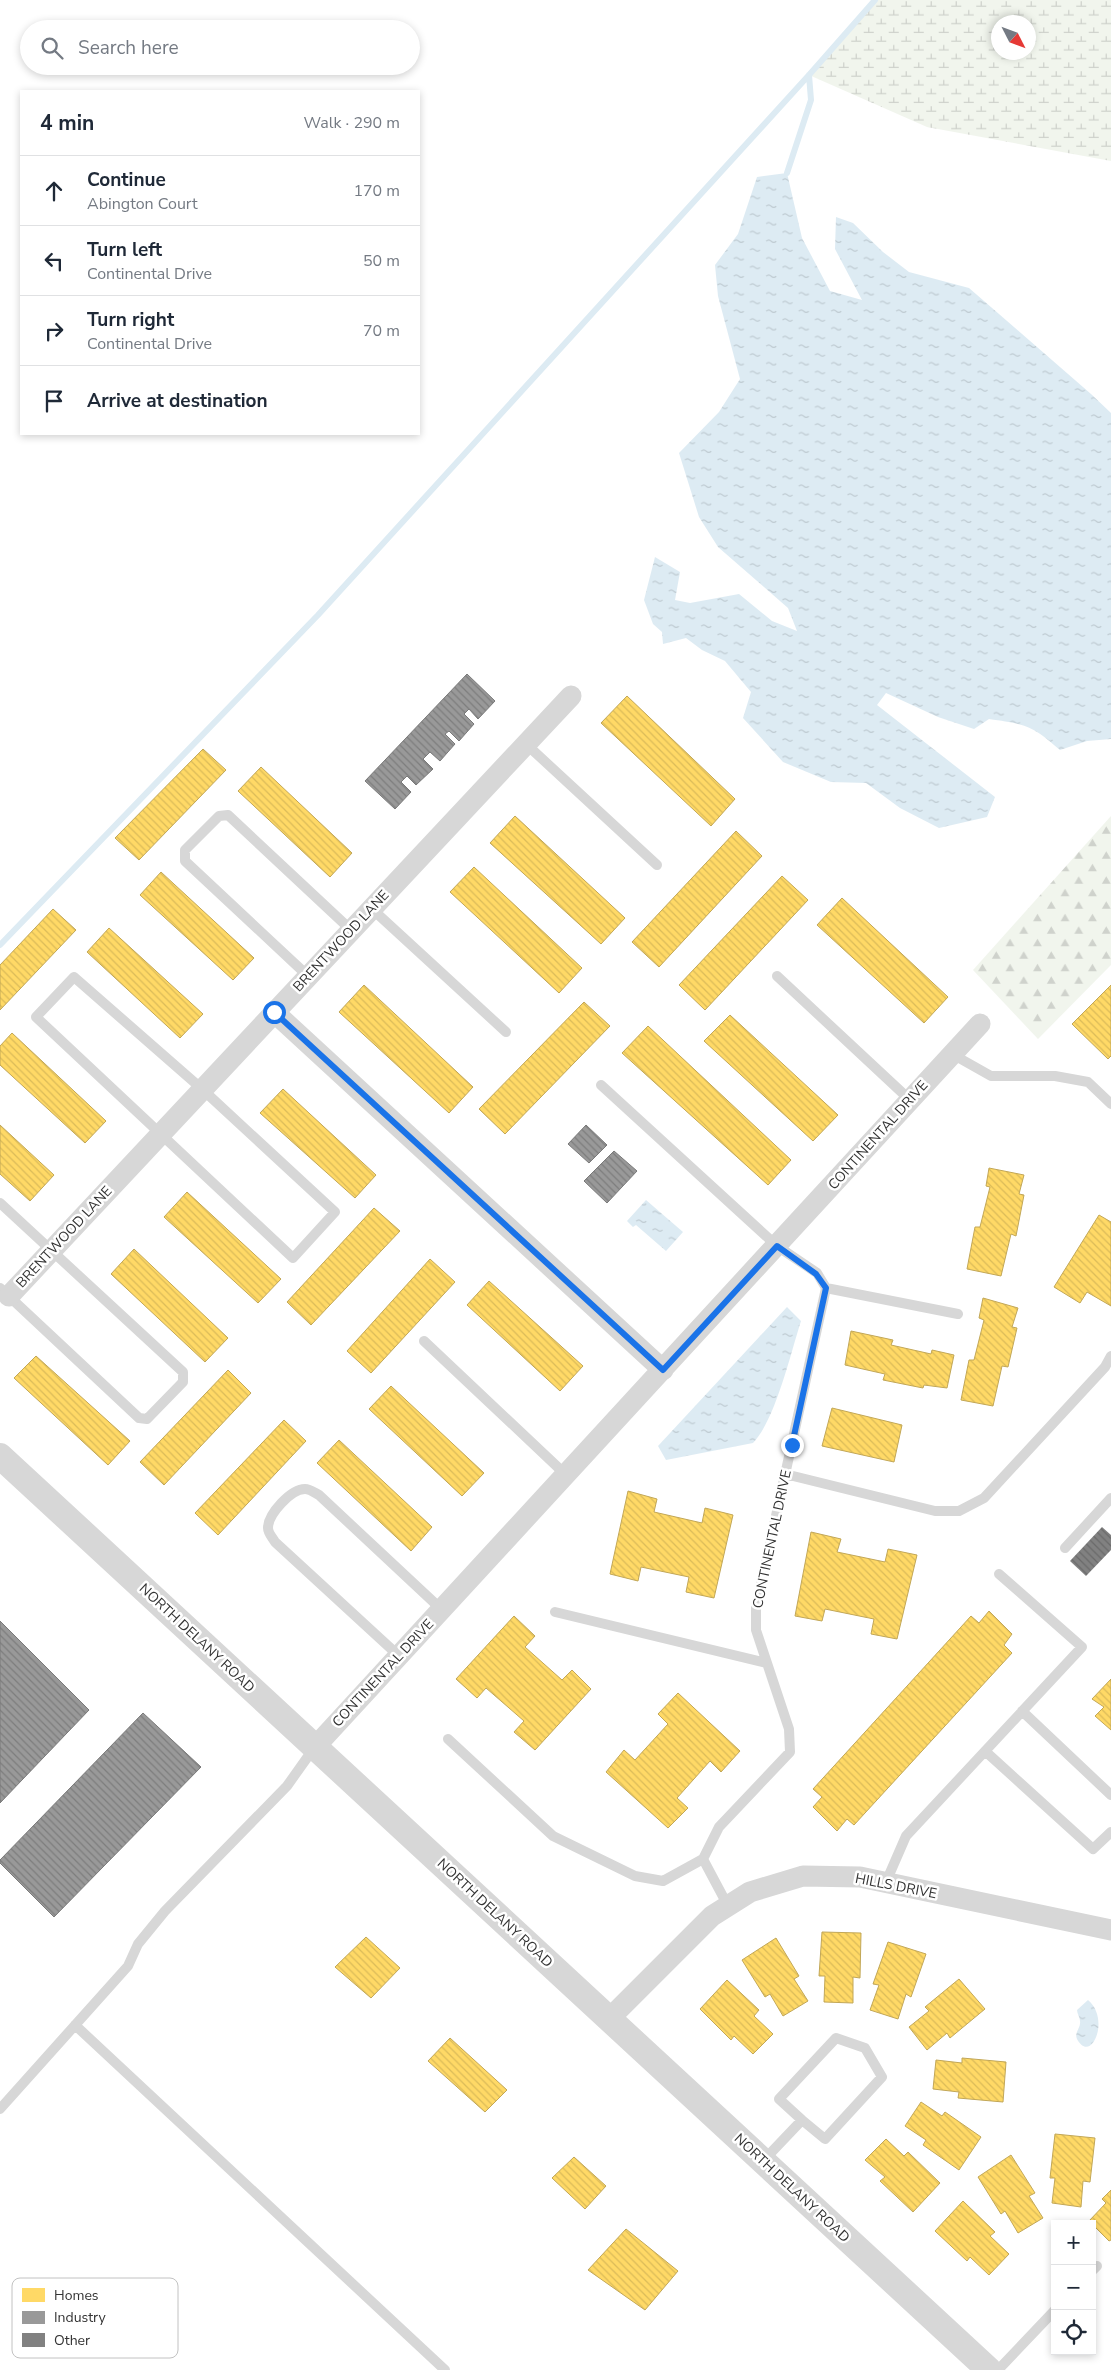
<!DOCTYPE html>
<html lang="en">
<head>
<meta charset="utf-8">
<style>
  body { margin:0; font-family:"Nunito Sans",sans-serif; background:#f2f2f3; color:#1f2937 }
  .controls { position:absolute; right:15px; bottom:15px; display:grid; overflow:hidden; border-radius:0px; box-shadow:0 2px 8px #0003 }
  .controls button { width:45px; height:45px; display:grid; place-items:center; padding:0; border:0; border-bottom:1px solid #e0e1e3; background:#fff; color:#1f2937; font:25px sans-serif }
  .compass { position:absolute; left:991px; top:15px; width:45px; height:45px; border-radius:50%; background:#fff; box-shadow:0 2px 8px #0003; rotate:132deg }
  .stop { position:absolute; width:15px; height:15px; margin:-11px; border:4px solid #1a73e8; border-radius:50%; background:#fff }
  .stop.end { background:#1a73e8; border-color:#fff; box-shadow:0 1px 5px #0008 }
  .list { margin:0; padding:0; list-style:none }
  h2 { display:flex; justify-content:space-between; align-items:center; height:65px; margin:0; padding:0 20px; font-size:21px }
  h2 small { font-size:16px; font-weight:400; color:#747a83 }
  .list li { display:grid; grid-template-columns:32px 1fr auto; gap:15px; align-items:center; box-sizing:border-box; height:70px; padding:0 20px; border-top:1px solid #e0e1e3 }
  .list b { display:block; font-size:19px; white-space:nowrap }
  .list p { margin:0; font-size:16px; white-space:nowrap; color:#747a83 }
  .list em { font-size:16px; font-style:normal; color:#747a83 }
  .icon { flex:none; width:28px; height:28px; fill:none; stroke:currentColor; stroke-width:2; stroke-linecap:round; stroke-linejoin:round }
  .map { position:relative; flex:none; width:1111px; height:2370px; overflow:hidden }
  .search { position:absolute; background:#fff; box-shadow:0 2px 8px #0003; left:20px; top:20px; width:400px; height:55px; display:flex; align-items:center; gap:12px; box-sizing:border-box; padding:0 18px; border-radius:28px; color:#747a83; font-size:19px }
  .panel { position:absolute; background:#fff; box-shadow:0 2px 8px #0003; left:20px; top:90px; width:400px; height:345px; border-radius:0px }
  .map>svg:first-child { display:block }
  .forest { fill:url(#forest-firs) }
  .wetland { fill:url(#wetland-marsh); fill-rule:evenodd }
  .water { fill:url(#water-ripples) }
  .homes { fill:url(#homes-back-hatch); stroke:#c2a757 }
  .industry { fill:url(#industry-back-hatch); stroke:#7a7a7a }
  .lines { fill:none; stroke-linecap:round; stroke-linejoin:round }
  .stream { stroke:#ddebf3; stroke-width:6 }
  .building { fill:url(#building-back-hatch) }
  .service { stroke:#d7d7d7; stroke-width:10 }
  .minor { stroke:#d7d7d7; stroke-width:21 }
  .tertiary { stroke:#d7d7d7; stroke-width:26 }
  .route { stroke:#1a73e8; stroke-width:6 }
  .labels { text-anchor:middle; dominant-baseline:central; stroke-width:5; stroke-linejoin:round; paint-order:stroke }
  .street-label { font-size:14px; fill:#333; stroke:#fff }
  .key { fill:#fff; stroke:#c2c2c2; stroke-width:1 }
  .key-label { font-size:14px; fill:#333 }
</style>
</head>
<body>
<div class="map">
<svg width="1111" height="2370" viewBox="0 0 1111 2370">
  <defs>
    <pattern id="forest-firs" width="22" height="20" patternUnits="userSpaceOnUse" patternTransform="scale(1.25)"><rect width="22" height="20" fill="#f1f5ed"/><path d="M5 1l3.5 6h-7zM16 11l3.5 6h-7z" fill="#cfd2cc"/></pattern>
    <pattern id="wetland-marsh" width="20" height="14" patternUnits="userSpaceOnUse" patternTransform="scale(1.25)"><rect width="20" height="14" fill="#f1f5ed"/><path d="M1 5h8M5 5V1M11 12h8M15 12V8" fill="none" stroke="#cfd2cc"/></pattern>
    <pattern id="water-ripples" width="26" height="14" patternUnits="userSpaceOnUse" patternTransform="scale(1.25)"><rect width="26" height="14" fill="#ddebf3"/><path d="M2 4q2-2 4 0t4 0M15 11q2-2 4 0t4 0" fill="none" stroke="#becad1"/></pattern>
    <pattern id="homes-back-hatch" width="6" height="6" patternUnits="userSpaceOnUse" patternTransform="scale(1.25)"><rect width="6" height="6" fill="#ffd966"/><path d="M-1 5l2 2M0 0l6 6M5-1l2 2" fill="none" stroke="#dbbb59"/></pattern>
    <pattern id="industry-back-hatch" width="6" height="6" patternUnits="userSpaceOnUse" patternTransform="scale(1.25)"><rect width="6" height="6" fill="#999"/><path d="M-1 5l2 2M0 0l6 6M5-1l2 2" fill="none" stroke="#7d7d7d"/></pattern>
    <pattern id="building-back-hatch" width="6" height="6" patternUnits="userSpaceOnUse" patternTransform="scale(1.25)"><rect width="6" height="6" fill="#818181"/><path d="M-1 5l2 2M0 0l6 6M5-1l2 2" fill="none" stroke="#6a6a6a"/></pattern>
  </defs>
  <rect width="100%" height="100%" fill="#fff"/>
  <path class="forest" d="M1111,816V965L1038,1039L973,970Z"/>
  <path class="wetland" d="M875,0H1111V161L927,127L809,75ZM998,22H1028V52H998Z"/>
  <path class="water" d="M787,173L802,238L830,291L862,300L835,249L836,217L853,223L883,252L909,272L969,288L1091,394L1111,413V739L1087,741L1060,750C1032,725 1025,724 989,719L974,729L938,717L886,693L877,705L995,797L987,817L939,828L900,808L866,783L831,782L783,762L743,718L751,692L725,661L702,650L686,638L663,644L662,632L653,624L644,600L655,557L680,572L675,600L690,603L739,594L772,621L797,631L788,608L718,547L699,517L679,453L719,412L740,379L718,296L715,265L738,234L757,177Z
    M646,1200L683,1232L666,1251L636,1225L633,1227L627,1221Z
    M787,1307L801,1321C791,1352 775,1421 753,1443L666,1460L658,1446Z
    M1088,2000C1111,2019 1091,2065 1077,2039C1074,2032 1081,2028 1080,2021C1080,2017 1077,2014 1077,2010Z"/>
  <path class="homes" d="M627,696L735,799L711,826L601,723Z
    M203,749L226,770L139,860L115,838Z
    M261,767L352,853L330,877L238,791Z
    M515,816L625,918L601,944L490,843Z
    M736,831L762,856L659,967L632,942Z
    M474,867L582,968L559,993L450,892Z
    M161,872L254,958L233,980L140,895Z
    M782,876L808,900L705,1010L679,985Z
    M842,898L948,997L924,1023L817,925Z
    M53,909L76,930L0,1010V965Z
    M109,928L203,1014L180,1038L87,952Z
    M364,985L473,1087L449,1113L339,1012Z
    M1111,985V1056L1108,1059L1072,1024Z
    M584,1002L610,1026L505,1134L479,1109Z
    M730,1015L838,1115L813,1141L704,1041Z
    M648,1026L791,1160L768,1185L622,1053Z
    M12,1033L106,1121L85,1143L0,1065V1046Z
    M283,1089L376,1175L355,1198L260,1113Z
    M0,1125L54,1175L30,1201L0,1174Z
    M989,1168L1024,1175L1019,1194L1024,1195L1016,1236L1011,1234L1001,1276L967,1269L975,1227H980L990,1187L986,1186Z
    M187,1192L281,1279L258,1303L164,1217Z
    M374,1208L400,1231L311,1325L287,1302Z
    M1099,1215L1111,1222V1306L1087,1292L1080,1303L1054,1287Z
    M134,1249L228,1338L205,1362L111,1274Z
    M430,1259L455,1282L371,1373L347,1351Z
    M489,1281L583,1366L560,1391L467,1305Z
    M983,1298L1018,1308L1012,1327L1017,1328L1008,1367L1002,1366L993,1406L961,1400L969,1360H974L984,1320L979,1318Z
    M851,1331L893,1340L891,1345L931,1354L932,1350L954,1355L947,1388L924,1385L923,1388L883,1380L885,1374L845,1365Z
    M36,1356L130,1441L108,1465L14,1378Z
    M228,1370L251,1393L164,1485L140,1462Z
    M391,1386L484,1473L462,1496L369,1409Z
    M832,1408L902,1425L894,1462L822,1446Z
    M284,1420L306,1441L218,1535L195,1513Z
    M339,1440L432,1527L411,1551L317,1463Z
    M628,1491L657,1499L654,1512L702,1523L705,1508L733,1515L714,1598L686,1592L689,1577L641,1567L638,1581L610,1574Z
    M811,1532L841,1539L837,1552L885,1562L888,1549L917,1555L897,1639L871,1634L874,1619L825,1609L822,1621L795,1616Z
    M989,1611L1012,1634L1004,1645L1012,1653L854,1825L847,1819L837,1831L813,1807L822,1797L813,1789L971,1616L979,1623Z
    M514,1616L535,1636L525,1647L562,1680L572,1670L591,1689L535,1750L514,1732L524,1721L486,1688L477,1698L456,1679Z
    M1111,1679V1730L1095,1716L1104,1707L1092,1699Z
    M678,1693L740,1751L721,1772L710,1761L677,1798L688,1808L668,1828L606,1772L624,1750L635,1760L668,1724L658,1714Z
    M822,1932L861,1933L860,1978L853,1977V2003L824,2002L825,1976H819Z
    M366,1937L400,1968L371,1998L335,1967Z
    M776,1938L799,1976L794,1979L808,2001L783,2016L770,1994L765,1997L742,1960Z
    M888,1942L926,1954L911,1997L906,1994L898,2019L870,2010L879,1985L873,1984Z
    M959,1979L985,2009L950,2038L947,2033L927,2050L909,2027L929,2011L925,2007Z
    M727,1980L759,2010L754,2016L773,2034L753,2054L734,2036L731,2040L700,2009Z
    M450,2038L507,2090L485,2112L428,2061Z
    M962,2058L1006,2062L1003,2102L958,2098L959,2092L933,2089L936,2060L962,2063Z
    M921,2102L942,2116L945,2112L981,2137L959,2170L923,2145L926,2140L905,2126Z
    M1055,2134L1095,2138L1090,2182L1083,2181L1081,2207L1052,2203L1055,2178H1050Z
    M886,2139L904,2156L908,2152L940,2183L913,2212L880,2181L885,2177L865,2160Z
    M1011,2155L1035,2193L1029,2196L1043,2218L1018,2233L1005,2211L1001,2214L978,2177Z
    M574,2157L606,2186L585,2209L552,2178Z
    M1111,2190V2240L1109,2241L1089,2221L1106,2203L1102,2199Z
    M963,2201L995,2232L990,2236L1009,2254L989,2275L970,2257L967,2261L935,2231Z
    M626,2229L678,2271L645,2310L588,2270Z"/>
  <path class="industry" d="M467,674L495,701L478,719L469,709L464,714L474,724L459,741L449,731L445,734L455,744L440,761L430,752L423,759L433,769L416,785L407,776L401,782L411,792L395,809L365,781Z
    M586,1125L607,1145L589,1163L568,1144Z
    M614,1151L637,1171L607,1203L584,1181Z
    M0,1621L89,1710L0,1803Z
    M143,1713L201,1767L54,1917L0,1863V1860Z"/>
  <g class="lines">
    <path class="stream" d="M787,173L811,100L809,75
      M0,945L318,615L809,75L875,0"/>
  </g>
  <path class="building" d="M1102,1527L1111,1535V1550L1086,1576L1070,1561Z"/>
  <g class="lines">
    <path class="service" d="M526,744L657,865
      M371,908L506,1032
      M308,976L185,861V850L219,816L228,815L351,930
      M777,976L910,1100
      M74,977L202,1089L335,1212L293,1258L36,1017Z
      M952,1054L991,1076H1055L1088,1082L1111,1104
      M601,1085L777,1246L817,1273L826,1288L756,1607V1630L789,1729L790,1752L719,1827L703,1859L728,1906
      M0,1203L183,1372V1382L147,1419L139,1418L0,1288
      M826,1288L958,1314
      M424,1341L565,1474
      M785,1474L935,1511H959L984,1498L1105,1367L1111,1356
      M1065,1548L1111,1498
      M555,1612L767,1663
      M399,1656L275,1542C272,1537 268,1533 268,1528C268,1514 291,1489 305,1489C310,1489 315,1493 319,1495L441,1609
      M1022,1711L1111,1795
      M448,1739L553,1836L635,1876L663,1881L703,1859
      M985,1751L1093,1849L1111,1832
      M886,1882L906,1836L1082,1647L999,1574
      M75,2025L445,2370
      M0,2109L128,1966L138,1944L165,1911L287,1786L314,1748
      M764,2160L802,2120L825,2139L882,2077L865,2048L836,2038L779,2099L802,2120
      M1092,2271L1097,2266
      M998,2370L1055,2310"/>
    <path class="minor" d="M274,1012L663,1370
      M9,1296L571,696
      M315,1747L980,1024
      M609,2019L712,1916L750,1892L803,1876L860,1877L1111,1930"/>
    <path class="tertiary" d="M0,1456L989,2370"/>
  </g>
  <g class="lines">
    <path class="route" d="M274,1012L663,1370L777,1246L816,1274L826,1288L792,1445"/>
  </g>
  <g class="labels">
    <g class="street-label">
      <text transform="translate(341 941) rotate(-47)">BRENTWOOD LANE</text>
      <text transform="translate(878 1135) rotate(-48)">CONTINENTAL DRIVE</text>
      <text transform="translate(64 1237) rotate(-47)">BRENTWOOD LANE</text>
      <text transform="translate(772 1539) rotate(-78)">CONTINENTAL DRIVE</text>
      <text transform="translate(197 1638) rotate(43)">NORTH DELANY ROAD</text>
      <text transform="translate(383 1673) rotate(-47)">CONTINENTAL DRIVE</text>
      <text transform="translate(896 1886) rotate(11)">HILLS DRIVE</text>
      <text transform="translate(495 1913) rotate(43)">NORTH DELANY ROAD</text>
      <text transform="translate(792 2188) rotate(43)">NORTH DELANY ROAD</text>
    </g>
  </g>
  <rect x="12" y="2278" width="166" height="80" rx="8" class="key"/>
  <rect x="22" y="2288" width="23" height="14" fill="#ffd966"/>
  <rect x="22" y="2311" width="23" height="13" fill="#999"/>
  <rect x="22" y="2333" width="23" height="14" fill="#818181"/>
  <g class="key-label">
    <text x="54" y="2300">Homes</text>
    <text x="54" y="2322">Industry</text>
    <text x="54" y="2345">Other</text>
  </g>
</svg>
<div class="controls">
<button>+</button>
<button>−</button>
<button><svg class="icon" aria-label="locate" viewBox="0 0 24 24"><circle cx="12" cy="12" r="6"/><path d="M12 2v4M12 18v4M2 12h4M18 12h4"/></svg></button>
</div>
<svg class="compass" viewBox="-18 -18 36 36"><path d="M0-13l5 13h-10z" fill="#e53935"/><path d="M0 13l5-13h-10z" fill="#747a83"/></svg>
<div class="stop" style="left:274px;top:1012px"></div>
<div class="stop end" style="left:792px;top:1445px"></div>
<div class="search"><svg class="icon" aria-label="search" viewBox="0 0 24 24"><circle cx="10" cy="10" r="6"/><path d="M15 15l6 6"/></svg>Search here</div>
<section class="panel">
<h2>4 min<small>Walk · 290 m</small></h2>
<ul class="list">
<li><svg class="icon" aria-label="ahead" viewBox="0 0 24 24"><path d="M12 20V5M6 11l6-6 6 6"/></svg><div><b>Continue</b><p>Abington Court</p></div><em>170 m</em></li>
<li><svg class="icon" aria-label="left" viewBox="0 0 24 24"><path d="M17 20v-9H6M10 6l-5 5 5 5"/></svg><div><b>Turn left</b><p>Continental Drive</p></div><em>50 m</em></li>
<li><svg class="icon" aria-label="right" viewBox="0 0 24 24"><path d="M7 20v-9h11M14 6l5 5-5 5"/></svg><div><b>Turn right</b><p>Continental Drive</p></div><em>70 m</em></li>
<li><svg class="icon" aria-label="arrive" viewBox="0 0 24 24"><path d="M6 21V4h12l-3 4 3 4H6"/></svg><div><b>Arrive at destination</b></div></li>
</ul>
</section>
</div>
</body>
</html>
